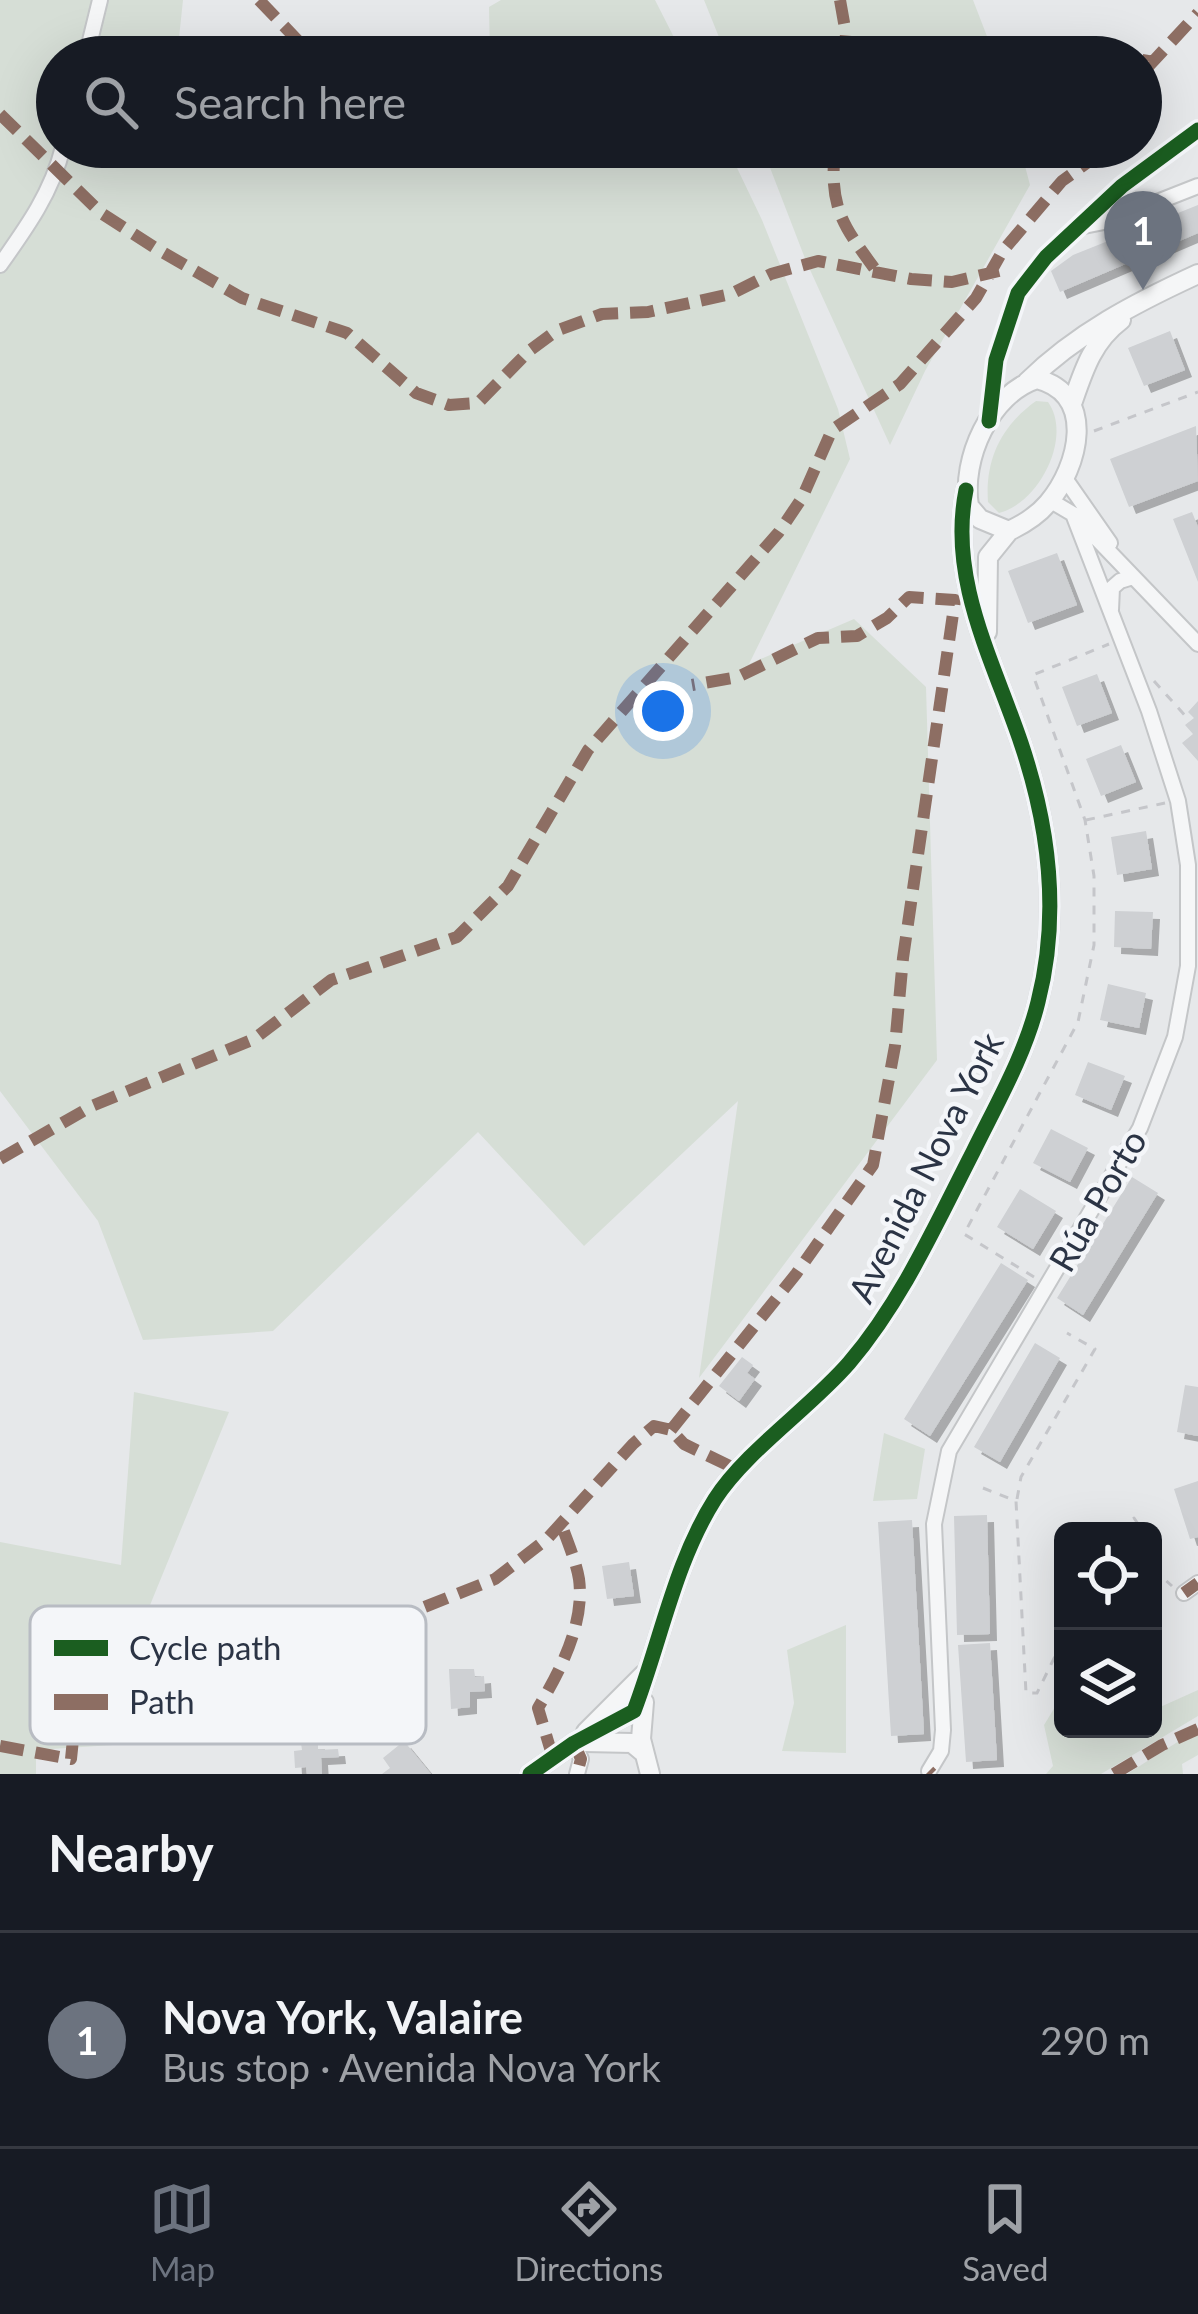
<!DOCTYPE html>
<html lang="en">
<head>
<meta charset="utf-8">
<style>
  body { margin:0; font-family:Lato,sans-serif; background:#20242c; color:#f1f3f6 }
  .controls { position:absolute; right:36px; bottom:36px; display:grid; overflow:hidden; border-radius:18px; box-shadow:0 12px 48px #0002 }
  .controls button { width:108px; height:108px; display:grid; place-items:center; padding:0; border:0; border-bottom:3px solid #363941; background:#171b24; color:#f1f3f6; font:60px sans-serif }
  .you { position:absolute; left:663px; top:711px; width:42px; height:42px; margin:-30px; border:9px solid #fff; border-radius:50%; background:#1a73e8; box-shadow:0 0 0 18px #1a73e833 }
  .badge { display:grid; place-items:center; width:78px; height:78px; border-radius:50%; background:#6c737f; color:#fff; font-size:39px; font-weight:700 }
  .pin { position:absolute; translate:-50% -99px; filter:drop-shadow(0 3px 6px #0008) }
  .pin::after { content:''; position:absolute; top:63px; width:42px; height:36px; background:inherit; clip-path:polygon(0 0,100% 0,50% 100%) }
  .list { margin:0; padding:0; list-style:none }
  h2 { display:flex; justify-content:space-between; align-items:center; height:156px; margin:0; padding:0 48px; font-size:51px }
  h2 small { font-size:39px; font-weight:400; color:#9ea1a6 }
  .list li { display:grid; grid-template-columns:78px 1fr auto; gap:36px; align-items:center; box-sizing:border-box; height:216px; padding:0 48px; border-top:3px solid #363941 }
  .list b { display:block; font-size:45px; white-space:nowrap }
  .list p { margin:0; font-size:39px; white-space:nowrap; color:#9ea1a6 }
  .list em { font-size:39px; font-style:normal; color:#9ea1a6 }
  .icon { flex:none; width:66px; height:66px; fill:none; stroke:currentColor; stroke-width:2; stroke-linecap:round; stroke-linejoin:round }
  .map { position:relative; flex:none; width:1198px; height:1774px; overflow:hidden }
  .search { position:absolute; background:#171b24; box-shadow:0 12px 48px #0002; left:36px; right:36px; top:36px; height:132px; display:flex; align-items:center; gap:30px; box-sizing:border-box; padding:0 42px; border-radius:66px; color:#9ea1a6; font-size:45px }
  .sheet { height:372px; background:#171b24 }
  nav { display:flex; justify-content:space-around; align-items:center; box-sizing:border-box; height:168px; border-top:3px solid #363941; background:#171b24; font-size:33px; color:#9ea1a6 }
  nav a { display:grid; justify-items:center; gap:6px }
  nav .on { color:#6c737f }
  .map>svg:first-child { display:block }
  .green { fill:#d6ded6 }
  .building { fill:#ced0d3; filter:url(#shadow) }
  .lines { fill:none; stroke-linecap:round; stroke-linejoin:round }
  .minor-casing { stroke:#c4c6c8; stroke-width:18 }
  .tertiary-casing { stroke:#c4c6c8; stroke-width:22 }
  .path { stroke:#c5c6ca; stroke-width:3; stroke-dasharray:9 9; stroke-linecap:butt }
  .minor { stroke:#f5f6f7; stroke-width:14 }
  .tertiary { stroke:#f5f6f7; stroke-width:18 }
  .quiet { stroke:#8d6e63; stroke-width:12; stroke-dasharray:24 12; stroke-linecap:butt }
  .cycleway-casing { stroke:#f4f6f9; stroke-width:22 }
  .cycleway { stroke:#1b5e20; stroke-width:15 }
  .labels { text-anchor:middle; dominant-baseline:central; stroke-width:9; stroke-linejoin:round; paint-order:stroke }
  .street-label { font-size:36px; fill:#2b3445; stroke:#f4f6f9 }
  .key { fill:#f4f6f9; stroke:#b8bcc3; stroke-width:3 }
  .key-label { font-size:33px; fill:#2b3445 }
</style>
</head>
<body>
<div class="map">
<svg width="1198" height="1774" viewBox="0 0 1198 1774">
  <defs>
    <filter id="shadow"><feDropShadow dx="7" dy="7" stdDeviation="0" flood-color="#0004"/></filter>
  </defs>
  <rect width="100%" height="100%" fill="#e6e8ea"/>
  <path class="green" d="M0,0H183L177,57H57V147H167L168,150L176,147H727L762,220L838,409L850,459L749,664L854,619L926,687L937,1060L699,1378L738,1101L584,1246L478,1132L273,1331L143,1340L98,1221L0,1091Z
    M501,0H655L684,57H490L489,7Z
    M704,0H973L995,57H727Z
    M762,147H1020L1030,185L925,371L890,445L806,261Z
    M1036,401L1048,402C1073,437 1039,503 999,513L988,502C985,460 1001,426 1036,401Z
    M134,1392L229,1412L121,1676L172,1671L173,1677L184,1676L174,1741L36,1750V1774H0V1542L121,1565Z
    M884,1433L925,1449L917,1499L873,1501Z
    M846,1625V1753L782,1751L794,1703L787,1650Z
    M1198,1690V1716L1101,1774H1046L1053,1766L1044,1725L1055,1707L1063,1713V1729H1153V1706L1158,1708Z
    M1198,1729V1755L1182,1764L1183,1774H1127Z"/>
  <path class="building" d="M1198,205V233L1060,292L1051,271L1073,255Z
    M1170,331L1185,370L1144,386L1128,348Z
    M1196,426L1198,481L1129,507L1110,459Z
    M1192,512L1198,527V582L1173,519Z
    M1057,553L1077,605L1028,623L1008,571Z
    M1097,674L1112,713L1077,726L1062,687Z
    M1198,701V761L1182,743L1193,734L1185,725L1194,718L1188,712Z
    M1121,745L1136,782L1101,796L1086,759Z
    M1146,831L1152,869L1117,875L1111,837Z
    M1115,911L1153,912L1151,949L1114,947Z
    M1108,984L1146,993L1139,1028L1100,1020Z
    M1088,1062L1125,1076L1111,1110L1075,1095Z
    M1051,1129L1088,1148L1070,1182L1033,1163Z
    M1132,1177L1158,1193L1083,1315L1057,1298Z
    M1020,1189L1056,1211L1033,1249L997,1227Z
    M1001,1263L1028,1280L930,1436L904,1419Z
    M1035,1343L1060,1358L1000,1462L974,1447Z
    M742,1357L753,1365L747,1373L755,1379L739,1401L719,1386Z
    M1185,1385L1198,1387V1436L1177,1432Z
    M1198,1481V1537L1190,1539L1174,1489Z
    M987,1515L990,1634L957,1635L954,1516Z
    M912,1520L924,1734L891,1736L878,1522Z
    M629,1562L634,1596L607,1599L602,1566Z
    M990,1643L997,1760L966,1762L958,1645Z
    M449,1669H474L475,1677L484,1676L485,1691L470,1692V1707L451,1709Z
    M404,1741L431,1774H382L390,1768L383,1758Z
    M318,1742V1750L338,1749L339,1757L321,1758L322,1774H307L306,1767L295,1768L294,1751L302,1750L301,1743Z"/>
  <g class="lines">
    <defs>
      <path id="minor" d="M86,57L100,0
        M1084,226L1109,221L1198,186
        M0,265C27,227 52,192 63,147
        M989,418L996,360L1018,293L1046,257L1122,186L1198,130
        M1064,477L1110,543
        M1051,501L1073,514L1198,644
        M1111,610L1112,588L1120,581L1133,577
        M1184,1593L1198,1583
        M574,1743L581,1759L577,1774
        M929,1771L941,1751L943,1730L934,1524L949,1451L1140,1128L1175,1037L1188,966V865L1178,801L1149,711L1073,514"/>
      <path id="tertiary" d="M1037,379C1097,394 1079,467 1048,503C1037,516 1024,524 1009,531L980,519L969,506C961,459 990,394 1037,379Z
        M1027,382C1077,333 1135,303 1198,274
        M1073,401C1084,369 1093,341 1121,320
        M987,632L988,557L1009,531
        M644,1702L641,1739L650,1774
        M586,1732L643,1675
        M585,1742L632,1743L644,1753
        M530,1774L574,1743L634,1711C661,1640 675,1562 715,1499C746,1451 810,1408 849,1363C902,1301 936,1224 973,1152C997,1103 1025,1055 1038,1002C1060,916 1049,826 1021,743C993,660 948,579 966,490"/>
    </defs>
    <use href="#minor" class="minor-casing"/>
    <use href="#tertiary" class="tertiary-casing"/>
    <path class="path" d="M1094,431L1198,392
      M1154,681L1190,721
      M1086,820L1165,803
      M1034,1277L964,1234L1078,1022L1094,945V876L1085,820L1033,675L1109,644
      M983,1488L1016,1501L1026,1693H1037L1063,1640
      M1017,1499L1021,1477L1095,1349L1067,1333
      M1120,1531L1134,1518L1143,1531
      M1153,1569L1172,1586"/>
    <use href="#minor" class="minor"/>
    <use href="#tertiary" class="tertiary"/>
    <path class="quiet" d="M259,0L304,47L306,57
      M840,0L846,34L844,57
      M1147,68L1198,13
      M1141,97L1149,55
      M0,114L101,213L157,249L242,298L347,333L416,393L449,405L478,403L529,351L556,331L602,314L648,312L731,294L771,274L818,261L911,279L952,282L999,271
      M835,147C829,209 842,224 877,272
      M0,1159L92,1106L254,1039L331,980L457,937L508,886L588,750L779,532L802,498L832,430L900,384L976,298L1002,252L1062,181L1109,147
      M671,1430L796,1274L873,1165L895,1046L903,958L955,600L909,597L887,618L857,636L818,638L738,677L692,685
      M1184,1593L1198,1583
      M574,1743L581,1759L577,1774
      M0,1746L71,1759L77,1700L87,1676L188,1666L354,1635L495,1579L547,1539L633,1444L654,1426L671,1430L684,1444L740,1471
      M553,1758L538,1708C560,1671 585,1624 579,1579C576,1561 567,1541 561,1523
      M929,1771L932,1774
      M1114,1774L1162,1745L1198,1729"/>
    <defs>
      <path id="cycleway" d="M989,421L996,360L1018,293L1046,257L1122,186L1198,130
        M530,1774L574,1743L634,1711C661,1640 675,1562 715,1499C746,1451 810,1408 849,1363C902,1301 936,1224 973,1152C997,1103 1025,1055 1038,1002C1060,916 1049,826 1021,743C993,660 948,579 966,490"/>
    </defs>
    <use href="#cycleway" class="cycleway-casing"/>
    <use href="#cycleway" class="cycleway"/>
  </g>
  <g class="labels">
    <g class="street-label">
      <text transform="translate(925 1167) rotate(-63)">Avenida Nova York</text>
      <text transform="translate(1097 1200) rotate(-60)">Rúa Porto</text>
    </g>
  </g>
  <rect x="30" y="1606" width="396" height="138" rx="18" class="key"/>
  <rect x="54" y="1640" width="54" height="16" fill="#1b5e20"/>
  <rect x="54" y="1694" width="54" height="16" fill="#8d6e63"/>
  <g class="key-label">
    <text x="129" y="1660">Cycle path</text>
    <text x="129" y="1714">Path</text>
  </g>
</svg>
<div class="controls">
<button><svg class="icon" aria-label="locate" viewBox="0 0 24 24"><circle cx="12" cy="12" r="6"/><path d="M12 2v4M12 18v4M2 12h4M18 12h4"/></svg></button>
<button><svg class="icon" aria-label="layers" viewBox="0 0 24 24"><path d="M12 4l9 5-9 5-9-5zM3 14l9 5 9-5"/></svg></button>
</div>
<div class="you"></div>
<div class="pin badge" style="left:1143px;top:290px">1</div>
<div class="search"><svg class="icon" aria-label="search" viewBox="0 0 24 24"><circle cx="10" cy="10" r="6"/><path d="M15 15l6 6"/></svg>Search here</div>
</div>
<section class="sheet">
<h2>Nearby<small></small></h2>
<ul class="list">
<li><span class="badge">1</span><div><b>Nova York, Valaire</b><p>Bus stop · Avenida Nova York</p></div><em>290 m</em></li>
</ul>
</section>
<nav>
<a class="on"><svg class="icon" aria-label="map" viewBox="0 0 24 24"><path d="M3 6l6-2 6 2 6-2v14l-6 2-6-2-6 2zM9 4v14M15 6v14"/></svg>Map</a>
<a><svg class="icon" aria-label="directions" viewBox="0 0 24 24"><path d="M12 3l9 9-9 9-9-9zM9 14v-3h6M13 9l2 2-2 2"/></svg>Directions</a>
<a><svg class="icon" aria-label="saved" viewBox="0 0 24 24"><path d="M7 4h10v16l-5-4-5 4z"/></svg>Saved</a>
</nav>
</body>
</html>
